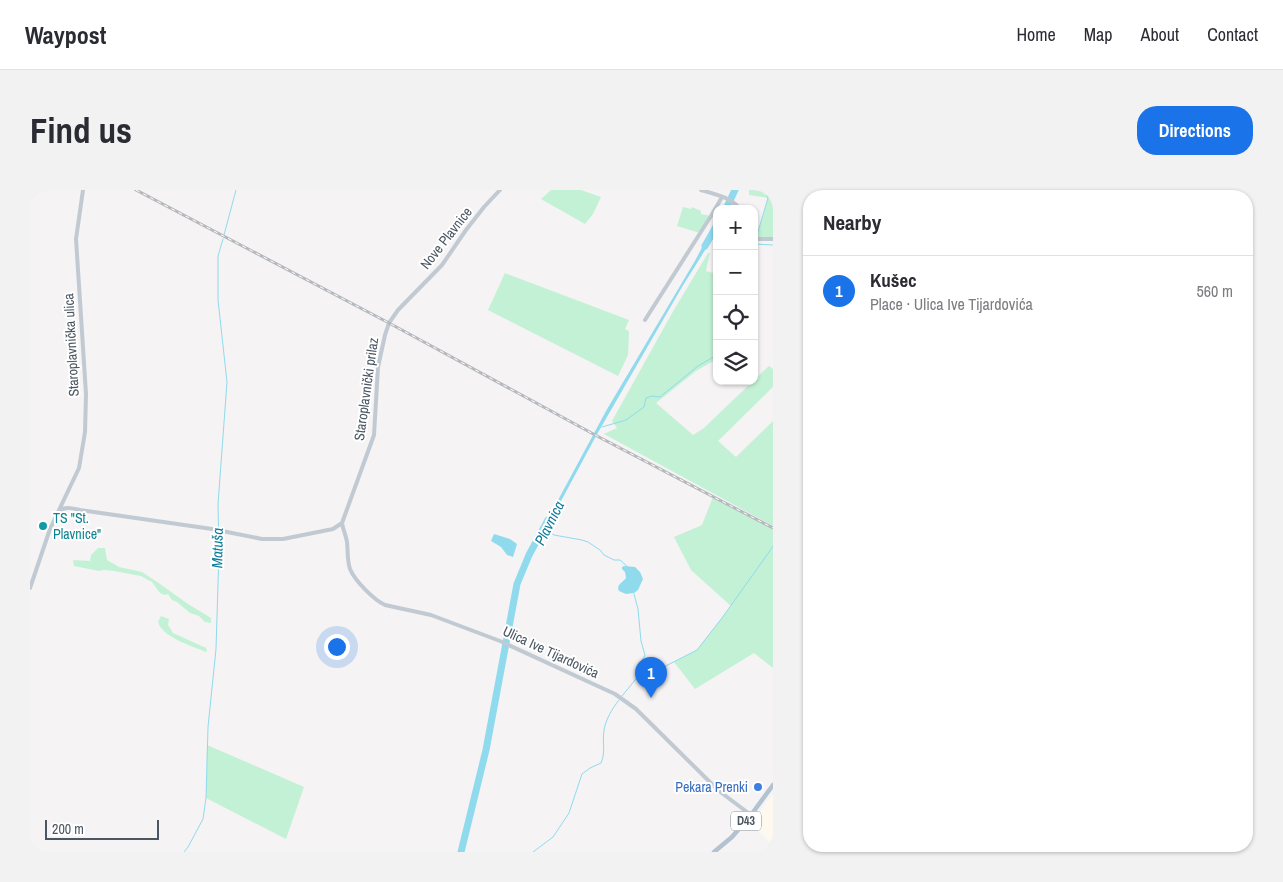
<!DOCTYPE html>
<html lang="en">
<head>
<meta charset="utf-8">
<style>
  body { margin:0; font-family:"Archivo Narrow",sans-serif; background:#f2f2f3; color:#2b2b33 }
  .controls { position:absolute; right:15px; top:15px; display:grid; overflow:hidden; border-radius:10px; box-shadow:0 1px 4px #0004 }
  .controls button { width:45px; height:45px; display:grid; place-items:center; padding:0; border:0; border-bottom:1px solid #e1e1e2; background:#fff; color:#2b2b33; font:25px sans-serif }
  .scale { position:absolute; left:15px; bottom:12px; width:114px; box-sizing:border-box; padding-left:5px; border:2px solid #4a5661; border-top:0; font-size:14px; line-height:18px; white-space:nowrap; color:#4a5661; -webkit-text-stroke:4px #fff; paint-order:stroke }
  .you { position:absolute; left:306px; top:456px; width:18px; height:18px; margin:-12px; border:4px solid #fff; border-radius:50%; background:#1a73e8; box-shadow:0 0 0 8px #1a73e833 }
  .badge { display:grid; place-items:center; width:32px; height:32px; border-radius:50%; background:#1a73e8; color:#fff; font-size:16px; font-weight:700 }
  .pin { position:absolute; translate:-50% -41px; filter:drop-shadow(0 1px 2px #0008) }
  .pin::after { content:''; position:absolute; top:26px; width:18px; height:15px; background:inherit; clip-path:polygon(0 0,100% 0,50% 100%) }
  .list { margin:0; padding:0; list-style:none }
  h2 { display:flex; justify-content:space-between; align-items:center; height:65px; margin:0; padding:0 20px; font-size:21px }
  h2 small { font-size:16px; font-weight:400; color:#7c7c81 }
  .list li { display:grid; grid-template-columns:32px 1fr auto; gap:15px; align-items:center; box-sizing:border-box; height:70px; padding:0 20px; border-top:1px solid #e1e1e2 }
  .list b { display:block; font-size:19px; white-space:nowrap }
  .list p { margin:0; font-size:16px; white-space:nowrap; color:#7c7c81 }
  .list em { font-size:16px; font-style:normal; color:#7c7c81 }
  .icon { flex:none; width:28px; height:28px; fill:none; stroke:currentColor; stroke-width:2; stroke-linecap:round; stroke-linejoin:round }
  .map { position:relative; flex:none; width:743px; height:662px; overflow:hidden; border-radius:20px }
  header { display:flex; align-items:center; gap:30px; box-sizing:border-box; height:70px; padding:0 25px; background:#fff; border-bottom:1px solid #e1e1e2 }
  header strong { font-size:24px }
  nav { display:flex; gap:28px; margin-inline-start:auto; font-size:18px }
  .intro { display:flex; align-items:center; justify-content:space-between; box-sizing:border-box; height:120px; padding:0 30px }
  h1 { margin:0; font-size:35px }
  .button { padding:12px 22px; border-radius:20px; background:#1a73e8; color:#fff; font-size:18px; font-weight:700 }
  main { display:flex; gap:30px; padding:0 30px }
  aside { flex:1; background:#fff; border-radius:20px; box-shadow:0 1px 4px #0004 }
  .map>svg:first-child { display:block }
  .commercial { fill:#fdf9ef }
  .green { fill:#c3f1d5 }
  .water { fill:#90daee }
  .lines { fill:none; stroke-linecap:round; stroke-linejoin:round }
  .stream { stroke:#90daee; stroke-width:1 }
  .river { stroke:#90daee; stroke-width:7 }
  .minor { stroke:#c1cad2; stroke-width:4 }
  .major { stroke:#b3c2d1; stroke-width:4.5 }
  .rail-casing { stroke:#b5b8bd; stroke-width:3 }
  .rail { stroke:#fff; stroke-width:1; stroke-dasharray:4; stroke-linecap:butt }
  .culture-dot { fill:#0f9aa8; stroke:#fff; stroke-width:2 }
  .shop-dot { fill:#3f7fe0; stroke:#fff; stroke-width:2 }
  .labels { text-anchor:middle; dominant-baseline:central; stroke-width:4; stroke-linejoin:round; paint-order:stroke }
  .shield { fill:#fff; stroke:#808990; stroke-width:1 }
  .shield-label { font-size:12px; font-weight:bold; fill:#4a5661 }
  .street-label { font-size:14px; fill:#4a5661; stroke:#fff }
  .culture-label { font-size:14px; fill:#0d838f; stroke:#fff; text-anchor:start }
  .shop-label { font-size:14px; fill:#366cbe; stroke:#fff; text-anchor:end }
  .water-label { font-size:15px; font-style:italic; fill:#0c7c9b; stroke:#fff }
</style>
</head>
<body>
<header>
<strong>Waypost</strong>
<nav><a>Home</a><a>Map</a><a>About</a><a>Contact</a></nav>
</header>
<div class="intro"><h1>Find us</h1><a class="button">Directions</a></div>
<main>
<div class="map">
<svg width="743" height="662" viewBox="0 0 743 662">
  <rect width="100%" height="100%" fill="#f5f3f3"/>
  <path class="commercial" d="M743,604V655L726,639L731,632L725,628Z"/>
  <path class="green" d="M521,0H551L571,7L563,24L555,34L511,9Z
    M719,0H743V49H726L738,8L719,5Z
    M653,17L661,19L662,17L671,21V24L681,26L670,43L647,36Z
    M678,63H680L676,81L687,84V169L666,181L626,213L663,245L674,238L723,191H724V190L739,176L743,179V197L688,251L706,267L743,231V336L574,244L587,238L582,231L641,125Z
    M475,83L599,130L595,139L599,141L598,165L588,186L458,120Z
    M683,307L743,338V478L724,463L665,499L644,472L667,460L701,416L661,380L644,347L672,335Z
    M68,358H75L77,370L89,377L112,382L130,394L158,414L181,428V433L175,432L169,426L160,423L147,412L142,410L138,404L135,405L130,403L122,392L111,386L84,381L74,380L69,381L44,376L43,370L60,371L61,365Z
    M131,426L139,429L138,435L143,443L176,458L177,461L176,462C162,456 132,447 128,432Z
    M177,555L274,597L256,649L176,608Z"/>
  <path class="water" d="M677,48H679L677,57L652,97L566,246L516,339L513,338L576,221L666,69Z
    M464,344L480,349L487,354L483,367L477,365L471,357L461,351Z
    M594,376L605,377L610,382L613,389L608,400L604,403L596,404L589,401C586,395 592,393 596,388L595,382L592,379V377Z"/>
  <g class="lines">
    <path class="stream" d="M194,45L206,0
      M727,45L738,8L734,0
      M724,54L743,55
      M572,237L596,230L614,217L616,208L622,206L630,207L668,176L687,165
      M514,338L524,345L552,350L558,352L570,360L574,365L584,370H590L599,378
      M610,484L622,483L667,460L692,428L739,362L743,356
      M592,506L610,484L611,473L615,465L611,451L608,419L604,404
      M154,662L158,657L173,629L176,608L178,537L186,459L189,362L188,314L197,192L188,110V66L193,49
      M503,662L523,647L539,623L552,584L560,578L571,573C576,562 572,552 574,540C576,529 582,519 589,510"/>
    <path class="river" d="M696,19L705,0
      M675,56L687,35
      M431,662L456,560L487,394L499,365L518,330"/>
    <path class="minor" d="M671,0C684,4 701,7 710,19
      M724,49H743
      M615,130L681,26L692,7
      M28,322C35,316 41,318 50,320L182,339L232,349H253L303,339L312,333L344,245L348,177L355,145L359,133L368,120L412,75L436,40L454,17L470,0
      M312,333C313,340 316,345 317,352C318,360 317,371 320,379C325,391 344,410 355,415L401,425L470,451L585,504L606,519L689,601L721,625
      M0,398L20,339L49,278L55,242L56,204L46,49L53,0"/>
    <path class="major" d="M684,662L702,647L721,625L743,595"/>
    <defs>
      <path id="rail" d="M106,0L359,133L567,246L743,338"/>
    </defs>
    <use href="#rail" class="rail-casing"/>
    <use href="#rail" class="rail"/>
  </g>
  <circle class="culture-dot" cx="13" cy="336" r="5"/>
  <circle class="shop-dot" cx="728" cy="597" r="5"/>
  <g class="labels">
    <rect class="shield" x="701" y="621.5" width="30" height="19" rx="4"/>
    <g class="shield-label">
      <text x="716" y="631">D43</text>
    </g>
    <g class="street-label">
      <text transform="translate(416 48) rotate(-52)">Nove Plavnice</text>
      <text transform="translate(41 155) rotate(-93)">Staroplavnička ulica</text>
      <text transform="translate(336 199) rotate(-82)">Staroplavnički prilaz</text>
      <text transform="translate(521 462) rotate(25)">Ulica Ive Tijardovića</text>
    </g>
    <g class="culture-label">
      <text x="23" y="328">TS "St.<tspan x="23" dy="16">Plavnice"</tspan></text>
    </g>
    <g class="shop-label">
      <text x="718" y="597">Pekara Prenki</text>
    </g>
    <g class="water-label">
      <text transform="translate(519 333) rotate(-63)">Plavnica</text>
      <text transform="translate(187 358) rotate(-89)">Matuša</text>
    </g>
  </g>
</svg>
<div class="controls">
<button>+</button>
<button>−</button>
<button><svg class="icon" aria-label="locate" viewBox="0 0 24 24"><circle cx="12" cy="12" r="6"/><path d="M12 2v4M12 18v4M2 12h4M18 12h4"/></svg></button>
<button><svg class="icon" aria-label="layers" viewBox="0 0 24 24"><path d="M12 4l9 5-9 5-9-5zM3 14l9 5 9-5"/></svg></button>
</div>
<div class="scale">200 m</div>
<div class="you"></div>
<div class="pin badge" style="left:621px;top:508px">1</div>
</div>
<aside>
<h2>Nearby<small></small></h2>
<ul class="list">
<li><span class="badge">1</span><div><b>Kušec</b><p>Place · Ulica Ive Tijardovića</p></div><em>560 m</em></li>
</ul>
</aside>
</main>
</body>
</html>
